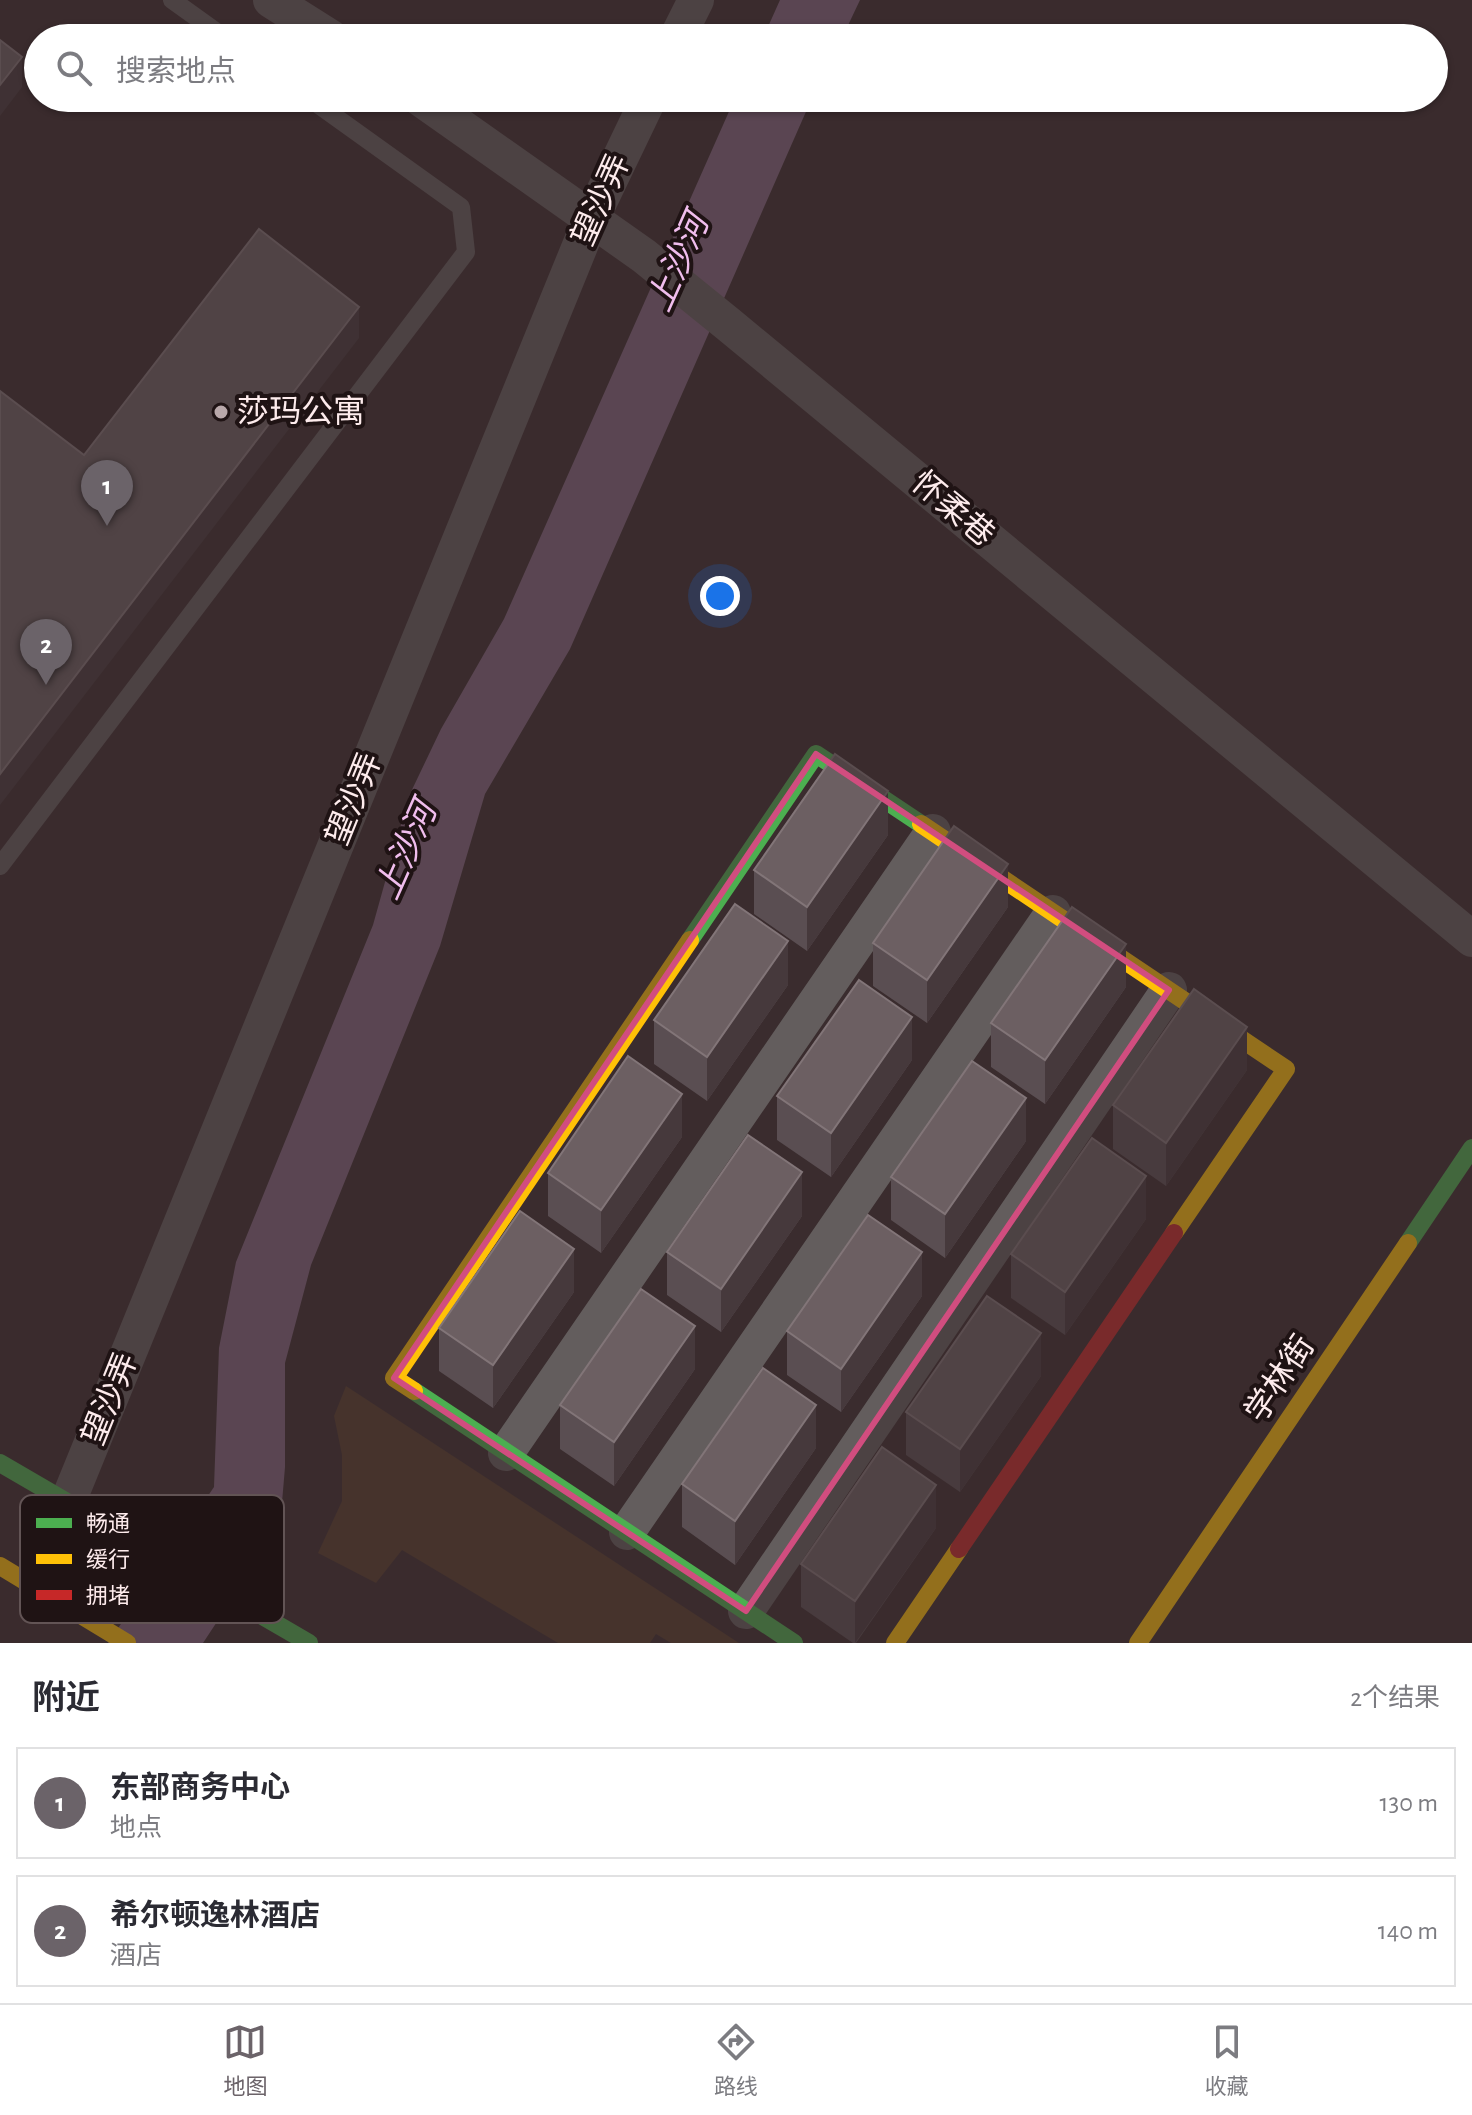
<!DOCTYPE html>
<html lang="zh">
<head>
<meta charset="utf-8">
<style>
  body { margin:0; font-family:"Alegreya Sans","Noto Sans SC",sans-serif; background:#f2f2f3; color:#2b2b33 }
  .you { position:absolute; left:720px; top:596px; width:28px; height:28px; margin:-20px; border:6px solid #fff; border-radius:50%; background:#1a73e8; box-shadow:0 0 0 12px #1a73e833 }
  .badge { display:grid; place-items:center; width:52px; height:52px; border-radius:50%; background:#6b6369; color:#fff; font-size:26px; font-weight:700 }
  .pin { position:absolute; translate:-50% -66px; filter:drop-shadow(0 2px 4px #0008) }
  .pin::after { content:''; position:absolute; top:42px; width:28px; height:24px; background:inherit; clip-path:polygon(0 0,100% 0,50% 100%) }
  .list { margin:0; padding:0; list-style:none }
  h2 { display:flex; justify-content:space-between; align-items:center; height:104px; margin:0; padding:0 32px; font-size:34px }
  h2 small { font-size:26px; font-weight:400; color:#7c7c81 }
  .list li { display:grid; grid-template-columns:52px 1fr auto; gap:24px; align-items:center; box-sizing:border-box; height:112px; margin:0 16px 16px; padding:0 16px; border:2px solid #e1e1e2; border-radius:0px }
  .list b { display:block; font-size:30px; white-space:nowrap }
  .list p { margin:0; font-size:26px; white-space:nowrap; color:#7c7c81 }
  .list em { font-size:26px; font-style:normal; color:#7c7c81 }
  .icon { flex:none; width:44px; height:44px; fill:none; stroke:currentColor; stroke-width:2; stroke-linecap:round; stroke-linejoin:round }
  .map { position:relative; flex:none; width:1472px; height:1643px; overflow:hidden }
  .search { position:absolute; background:#fff; box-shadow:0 2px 6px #0004; left:24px; right:24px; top:24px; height:88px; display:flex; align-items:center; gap:20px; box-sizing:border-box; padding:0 28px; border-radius:44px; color:#7c7c81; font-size:30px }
  .sheet { height:360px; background:#fff }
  nav { display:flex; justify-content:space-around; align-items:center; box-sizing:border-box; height:112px; border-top:2px solid #e1e1e2; background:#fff; font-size:22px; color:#7c7c81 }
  nav a { display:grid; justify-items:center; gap:4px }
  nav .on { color:#6b6369 }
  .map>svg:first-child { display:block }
  .green { fill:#543c2c }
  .water { fill:#81657e }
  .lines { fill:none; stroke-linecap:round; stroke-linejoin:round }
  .lane { stroke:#635d5d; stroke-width:18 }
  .street { stroke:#635d5d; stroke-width:36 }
  .fast { stroke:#4caf50; stroke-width:18 }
  .slow { stroke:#ffc107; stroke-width:18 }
  .jam { stroke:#c62828; stroke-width:18 }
  .wall { fill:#5a4e52 }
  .shaded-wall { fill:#46393c }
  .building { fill:#6c5f62; stroke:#827578; stroke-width:2 }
  .marked { fill:none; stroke:#d14d7f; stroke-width:6; stroke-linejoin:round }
  .poi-dot { fill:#b9a8aa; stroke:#1f1314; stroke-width:3 }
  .labels { text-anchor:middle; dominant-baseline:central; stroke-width:8; stroke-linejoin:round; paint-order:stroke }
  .street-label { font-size:32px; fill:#fdebec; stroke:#1f1314 }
  .poi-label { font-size:32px; fill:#fdebec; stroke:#1f1314; text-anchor:start }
  .water-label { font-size:34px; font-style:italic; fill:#f0bded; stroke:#1f1314 }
  .key { fill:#1f1314; stroke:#625455; stroke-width:2 }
  .key-label { font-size:22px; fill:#fdebec }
</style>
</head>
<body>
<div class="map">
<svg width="1472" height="1643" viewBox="0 0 1472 1643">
  <rect width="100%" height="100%" fill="#3a2c2e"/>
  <path class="green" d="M346,1386L739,1643H671L656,1634L650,1643H558L402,1550L376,1583L318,1553L342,1501V1455L334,1416Z"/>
  <path class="water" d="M780,0H860L842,38H763Z
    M735,98H812L570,649L485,794L440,946L311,1265L285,1363V1467L280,1526L203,1643H108L214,1487L219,1348L236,1262L373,925L409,796L441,729L504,619Z"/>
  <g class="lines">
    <path class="lane" d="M172,0L225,38
      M0,866L466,252L461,207L309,98"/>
    <path class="street" d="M271,0L331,38
      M677,38L696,0
      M420,98L644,256L728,324L1472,939
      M506,1453L933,832
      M67,1504L591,219L649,98
      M627,1532L1053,913
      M746,1611L1169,990"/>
    <path class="fast" d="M690,940L816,754L921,824
      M1408,1243L1472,1148
      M414,1391L794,1643
      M0,1463L309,1643"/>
    <path class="slow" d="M921,824L1286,1069L1174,1233
      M414,1391L394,1378L690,940
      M0,1566L127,1643
      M895,1643L959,1549
      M1138,1643L1408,1243"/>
    <path class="jam" d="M959,1549L1174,1233"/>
  </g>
  <path class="wall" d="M888,835L807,951L754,914V870Z
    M1008,907L927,1023L873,986V943Z
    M788,985L707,1101L654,1064V1020Z
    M1126,987L1045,1104L991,1067V1023Z
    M912,1060L831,1177L777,1140V1096Z
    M1247,1070L1166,1186L1113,1149V1105Z
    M682,1137L601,1253L548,1216V1173Z
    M1026,1141L945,1258L891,1220V1177Z
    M802,1216L721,1332L667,1295V1252Z
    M1146,1219L1065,1335L1011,1298V1254Z
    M574,1292L493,1408L439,1371V1328Z
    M922,1296L841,1412L787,1375V1331Z
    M695,1369L614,1486L560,1449V1405Z
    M1041,1376L960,1492L906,1455V1412Z
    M816,1448L735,1565L682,1527V1484Z
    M936,1528L856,1643H853L801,1607V1564Z"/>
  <path class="shaded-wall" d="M22,57V87L0,116V85Z
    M359,307V338L0,805V774Z
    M888,791V835L807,951V907Z
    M1008,864V907L927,1023V980Z
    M788,941V985L707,1101V1057Z
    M1126,944V987L1045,1104V1060Z
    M912,1017V1060L831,1177V1133Z
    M1247,1027V1070L1166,1186V1143Z
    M682,1094V1137L601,1253V1210Z
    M1026,1098V1141L945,1258V1214Z
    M802,1172V1216L721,1332V1289Z
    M1146,1176V1219L1065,1335V1292Z
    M574,1249V1292L493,1408V1365Z
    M922,1252V1296L841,1412V1369Z
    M695,1326V1369L614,1486V1442Z
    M1041,1333V1376L960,1492V1449Z
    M816,1405V1448L735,1565V1521Z
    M936,1485V1528L855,1643V1601Z"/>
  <path class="building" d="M0,40L22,57L0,85Z
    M259,229L359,307L0,774V391L84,455Z
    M835,754L888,791L807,907L754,870Z
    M954,826L1008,864L927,980L873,943Z
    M735,904L788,941L707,1057L654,1020Z
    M1072,907L1126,944L1045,1060L991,1023Z
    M859,980L912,1017L831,1133L777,1096Z
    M1194,989L1247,1027L1166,1143L1113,1105Z
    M628,1056L682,1094L601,1210L548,1173Z
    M972,1061L1026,1098L945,1214L891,1177Z
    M748,1135L802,1172L721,1289L667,1252Z
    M1092,1138L1146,1176L1065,1292L1011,1254Z
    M520,1211L574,1249L493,1365L439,1328Z
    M868,1215L922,1252L841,1369L787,1331Z
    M641,1289L695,1326L614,1442L560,1405Z
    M987,1296L1041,1333L960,1449L906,1412Z
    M763,1368L816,1405L735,1521L682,1484Z
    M882,1447L936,1485L855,1601L801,1564Z"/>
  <path d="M0 0H1472V1643H0ZM816,754L1169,990L746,1611L394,1378Z" fill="#3a2c2e" fill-opacity=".55" fill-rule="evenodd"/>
  <path class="marked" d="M816,754L1169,990L746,1611L394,1378Z"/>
  <circle class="poi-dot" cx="221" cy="412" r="8"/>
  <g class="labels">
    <g class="street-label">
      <text transform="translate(601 200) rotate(-66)">望沙弄</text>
      <text transform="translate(953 509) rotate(40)">怀柔巷</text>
      <text transform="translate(354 799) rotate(-68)">望沙弄</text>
      <text transform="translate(1280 1379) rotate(-56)">学林街</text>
      <text transform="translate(110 1399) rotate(-68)">望沙弄</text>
    </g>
    <g class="poi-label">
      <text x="237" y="412">莎玛公寓</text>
    </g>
    <g class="water-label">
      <text transform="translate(679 263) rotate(-66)">上沙河</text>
      <text transform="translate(407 851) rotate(-66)">上沙河</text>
    </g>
  </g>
  <rect x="20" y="1495" width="264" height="128" rx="12" class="key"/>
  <rect x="36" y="1518" width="36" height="10" fill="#4caf50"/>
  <rect x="36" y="1554" width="36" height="10" fill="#ffc107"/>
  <rect x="36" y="1590" width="36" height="10" fill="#c62828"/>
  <g class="key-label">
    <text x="86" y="1531">畅通</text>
    <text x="86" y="1567">缓行</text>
    <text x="86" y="1603">拥堵</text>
  </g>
</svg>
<div class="you"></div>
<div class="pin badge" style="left:107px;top:526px">1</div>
<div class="pin badge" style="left:46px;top:685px">2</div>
<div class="search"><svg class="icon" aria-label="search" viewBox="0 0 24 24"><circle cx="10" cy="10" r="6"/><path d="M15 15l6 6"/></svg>搜索地点</div>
</div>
<section class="sheet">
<h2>附近<small>2个结果</small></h2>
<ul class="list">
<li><span class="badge">1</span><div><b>东部商务中心</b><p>地点</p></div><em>130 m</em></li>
<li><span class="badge">2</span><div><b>希尔顿逸林酒店</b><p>酒店</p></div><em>140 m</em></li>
</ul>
</section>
<nav>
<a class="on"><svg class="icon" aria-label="map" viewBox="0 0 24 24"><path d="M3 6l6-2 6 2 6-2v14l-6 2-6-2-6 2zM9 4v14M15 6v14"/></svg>地图</a>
<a><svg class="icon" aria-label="directions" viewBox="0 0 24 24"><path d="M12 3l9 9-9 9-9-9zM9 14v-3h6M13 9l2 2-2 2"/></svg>路线</a>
<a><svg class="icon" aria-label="saved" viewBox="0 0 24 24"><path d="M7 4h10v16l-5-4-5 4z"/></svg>收藏</a>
</nav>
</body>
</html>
